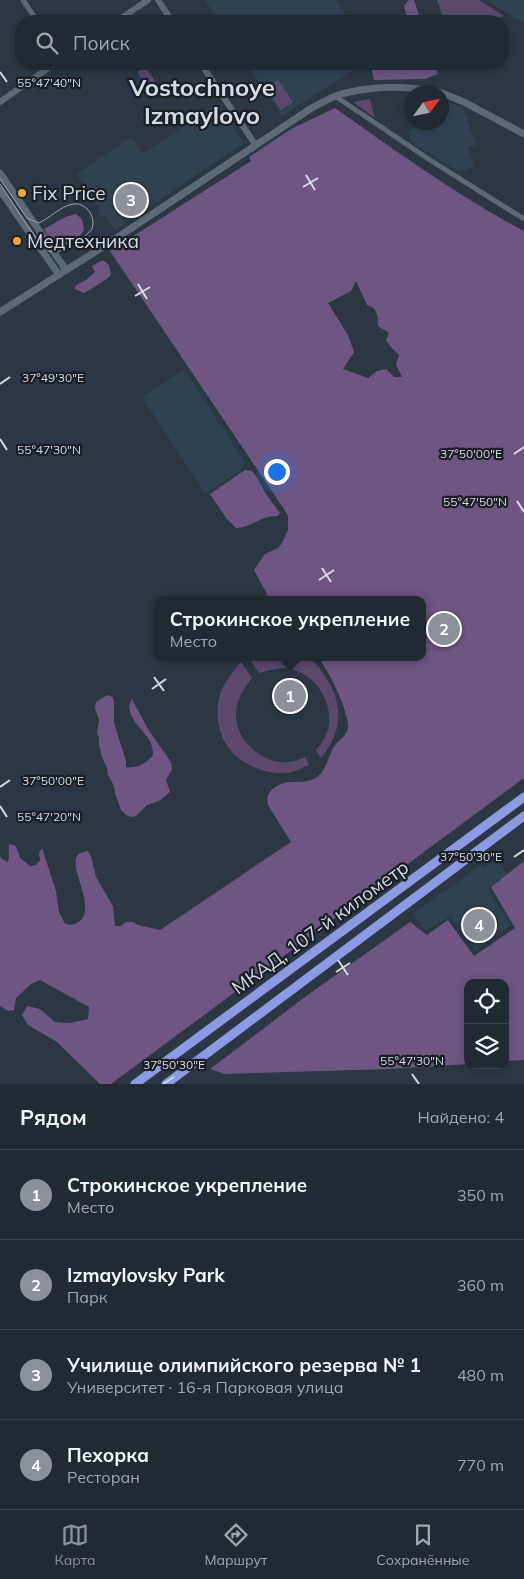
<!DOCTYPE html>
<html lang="ru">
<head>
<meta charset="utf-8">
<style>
  body { margin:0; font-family:Mulish,sans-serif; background:#28323a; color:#f1f3f6 }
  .controls { position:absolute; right:15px; bottom:15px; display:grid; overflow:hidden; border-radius:10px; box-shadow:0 2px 8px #0003 }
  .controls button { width:45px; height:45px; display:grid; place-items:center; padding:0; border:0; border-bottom:1px solid #3d464d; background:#202a32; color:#f1f3f6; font:25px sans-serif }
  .compass { position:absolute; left:404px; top:85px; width:45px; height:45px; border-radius:50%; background:#202a32; box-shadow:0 2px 8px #0003; rotate:57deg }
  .you { position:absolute; left:276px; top:471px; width:18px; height:18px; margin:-12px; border:4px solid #fff; border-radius:50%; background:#1a73e8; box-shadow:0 0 0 8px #1a73e833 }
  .badge { display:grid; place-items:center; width:32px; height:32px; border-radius:50%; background:#8c9099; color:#fff; font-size:16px; font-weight:700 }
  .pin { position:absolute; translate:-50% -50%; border:2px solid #fff; box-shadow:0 1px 5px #0006 }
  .popup { position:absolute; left:154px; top:596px; width:272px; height:65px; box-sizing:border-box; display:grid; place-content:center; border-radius:10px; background:#202a32; filter:drop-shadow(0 1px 4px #0005); font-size:16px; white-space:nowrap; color:#a2a7ac }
  .popup b { font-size:19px; color:#f1f3f6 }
  .popup::after { content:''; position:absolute; left:50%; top:100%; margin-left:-10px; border:10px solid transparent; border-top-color:#202a32 }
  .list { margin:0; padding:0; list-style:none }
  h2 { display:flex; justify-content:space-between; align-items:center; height:65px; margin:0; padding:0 20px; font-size:21px }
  h2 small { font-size:16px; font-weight:400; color:#a2a7ac }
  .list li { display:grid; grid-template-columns:32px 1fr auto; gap:15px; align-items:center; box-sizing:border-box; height:90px; padding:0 20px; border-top:1px solid #3d464d }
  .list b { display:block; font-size:19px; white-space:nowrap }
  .list p { margin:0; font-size:16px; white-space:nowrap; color:#a2a7ac }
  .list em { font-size:16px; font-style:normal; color:#a2a7ac }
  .icon { flex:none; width:28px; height:28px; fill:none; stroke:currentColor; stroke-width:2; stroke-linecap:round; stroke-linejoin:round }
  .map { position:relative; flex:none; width:524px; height:1084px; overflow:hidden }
  .search { position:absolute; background:#202a32; box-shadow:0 2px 8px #0003; left:15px; right:15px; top:15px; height:55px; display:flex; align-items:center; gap:12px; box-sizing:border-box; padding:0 18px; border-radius:20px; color:#a2a7ac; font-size:19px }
  .sheet { height:425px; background:#202a32 }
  nav { display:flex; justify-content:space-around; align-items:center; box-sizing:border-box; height:70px; border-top:1px solid #3d464d; background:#202a32; font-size:14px; color:#a2a7ac }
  nav a { display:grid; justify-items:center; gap:2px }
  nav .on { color:#8c9099 }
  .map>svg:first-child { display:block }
  .built { fill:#2e4251 }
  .green { fill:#5b486b }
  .forest { fill:#6e5582; fill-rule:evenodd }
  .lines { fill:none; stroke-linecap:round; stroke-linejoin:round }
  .minor { stroke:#5b6a76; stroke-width:5 }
  .tertiary { stroke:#5b6a76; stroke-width:6 }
  .secondary { stroke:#5b6a76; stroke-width:7 }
  .trunk { stroke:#8c9ae3; stroke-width:9 }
  .tram { stroke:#9ca5ae; stroke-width:1 }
  .ticks { fill:none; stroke:#d3dbe2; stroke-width:2 }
  .poi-dot { fill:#eaaa38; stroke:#191f24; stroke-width:2 }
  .labels { text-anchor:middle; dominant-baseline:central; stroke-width:4.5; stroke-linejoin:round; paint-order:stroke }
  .poi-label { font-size:19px; fill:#d3dbe2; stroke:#191f24; text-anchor:start }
  .street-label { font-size:19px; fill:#d3dbe2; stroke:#191f24 }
  .district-label { font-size:24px; font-weight:bold; fill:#d3dbe2; stroke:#191f24 }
  .ticks-label { font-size:12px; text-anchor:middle; fill:#d3dbe2; stroke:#191f24; stroke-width:4.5; stroke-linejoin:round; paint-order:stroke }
</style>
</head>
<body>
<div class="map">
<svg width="524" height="1084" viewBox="0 0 524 1084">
  <rect width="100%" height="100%" fill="#2b3843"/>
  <path class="built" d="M205,0H336L350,21H219Z
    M486,0H524V23Z
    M247,64H356V68L282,116Z
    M442,101L451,103L463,108L476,145L468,147L474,167L458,172L410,141L409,129L434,126V123L442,122Z
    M217,103L244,143L115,230L105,216L102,218L98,211L100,209L76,174L131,137L143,154Z
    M184,370L245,462L240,471L205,493L142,397Z
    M497,860L507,874L489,888V893L511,925L475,951L451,916L426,931L413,914L481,865L484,868Z"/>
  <path class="green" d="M437,0H479L504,16L489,21H444Z
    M145,67L155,81L147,86L137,72Z
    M278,80L293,102L281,110L266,88Z
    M370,99L375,118L353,102Z
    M248,657C260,657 297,655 306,658C315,661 320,668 325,676C344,704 343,731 321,758L316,750C321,744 326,737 328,729C334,705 318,677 294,670C282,666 271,670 259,673Z
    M241,662L252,678C245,687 236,700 236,713C235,741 263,765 290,762C295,761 301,759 305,757L309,765C303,767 297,771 291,772C283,774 273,773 265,771C230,762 212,733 219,698C222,684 233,672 241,662Z"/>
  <path class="forest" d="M409,0H414L421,21H408L404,6Z
    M382,64H435L438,74L425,79L374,80L371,67Z
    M335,108C396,151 458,196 524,231V778L111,1084H100L57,1042L28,1025L22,1015L27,1006L40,1009L55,1022L70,1023L88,1019L89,1007L40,980L31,984L16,998L14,1010L8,1011L0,1006V856L2,859L8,862C10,856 8,851 9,844L16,846L20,858L30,866L36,865L40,860L39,853L42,848L56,891L59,912L65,924C70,925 72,925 77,923C99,912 69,870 77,856C80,852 84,852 88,851L91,857L96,877L113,906L115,926H121L126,922H133L138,925L160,930L291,842L268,805C266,796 269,791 277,786C289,778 305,786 317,777C328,769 328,754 336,744C341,738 348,735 348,726C348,711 328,667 317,657H422V600H270L254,570L265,554L278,548L282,543L288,530V515L110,251L251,161L249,157L291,129ZM356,281L367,305C378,308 378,317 378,326L389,333L386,340L390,346L399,355L396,365L402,377H394L386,369L377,371L368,378L343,369L354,352L348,335L328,303L351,291Z
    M76,214L82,219L84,230C79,239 65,251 55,249L44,229L65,217Z
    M101,261H104L109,265L111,275C105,281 91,289 84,293L75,289V286L86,280L95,272L92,266Z
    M245,470L252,471L256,476L266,494L280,513L278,516C258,516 254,527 236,528L227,519L210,494Z
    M107,695L113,697L114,703V723L126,761V767C137,769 147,763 153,755C153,751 152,747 151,743C144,729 122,715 132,699L148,729L171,762L172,769L166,780L170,792L159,801L147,805L136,816L132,817L126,815L121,810L115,793L114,786L108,775L107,768L102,757L99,745V738L97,733L99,720L95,708L96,702Z
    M524,861V1060L505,1061V983H468V1064L389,1069L225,1074L210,1069L309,994L410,922L427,935L448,920L474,956L515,928L491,887Z"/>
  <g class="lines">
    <path class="minor" d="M23,0L37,21
      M335,96L430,160L524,219"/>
    <path class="tertiary" d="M158,0L172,21
      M117,21L148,0
      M201,64L255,144
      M0,102L54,64"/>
    <path class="secondary" d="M442,93L464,102L524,134
      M0,173L66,270
      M0,190L59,275
      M0,312L109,243L310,109C319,104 328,99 338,95C369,86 405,85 438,92"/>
    <path class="trunk" d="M135,1084L524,797
      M166,1084L524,816"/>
    <path class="tram" d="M0,179L27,218L39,223C54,216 73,193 88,210C93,216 94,222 92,229C85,238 61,256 49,251C39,247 8,195 0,184"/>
  </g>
  <path class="ticks" d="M0,72L7,82M306,175L315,190M303,187L318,178M138,284L147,299M135,296L150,287M0,384L10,377M0,439L7,450M514,454L524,447M517,501L524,512M322,568L331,582M319,580L334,570M154,677L164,691M152,689L166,679M0,787L10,780M0,806L7,817M514,857L524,850M338,960L348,975M336,972L350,963M412,1074L419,1084M163,1084L174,1077"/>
  <g class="poi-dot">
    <circle cx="22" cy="193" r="5"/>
    <circle cx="17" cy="241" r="5"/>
  </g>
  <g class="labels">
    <g class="poi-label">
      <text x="32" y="193">Fix Price</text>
      <text x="27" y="241">Медтехника</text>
    </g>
    <g class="street-label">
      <text transform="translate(320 927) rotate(-36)">МКАД, 107-й километр</text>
    </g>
    <g class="district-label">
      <text x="202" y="87">Vostochnoye<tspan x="202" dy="28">Izmaylovo</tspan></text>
    </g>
  </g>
  <g class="ticks-label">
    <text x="49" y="87">55°47'40"N</text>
    <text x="53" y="382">37°49'30"E</text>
    <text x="49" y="454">55°47'30"N</text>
    <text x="471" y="458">37°50'00"E</text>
    <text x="475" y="506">55°47'50"N</text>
    <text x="53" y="785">37°50'00"E</text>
    <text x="49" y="821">55°47'20"N</text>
    <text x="471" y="861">37°50'30"E</text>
    <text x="412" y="1065">55°47'30"N</text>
    <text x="174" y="1069">37°50'30"E</text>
  </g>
</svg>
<div class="controls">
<button><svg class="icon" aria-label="locate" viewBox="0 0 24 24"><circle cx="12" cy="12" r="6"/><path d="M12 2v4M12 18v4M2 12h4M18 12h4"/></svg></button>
<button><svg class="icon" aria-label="layers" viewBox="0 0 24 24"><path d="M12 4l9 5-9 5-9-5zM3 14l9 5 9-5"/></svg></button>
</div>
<svg class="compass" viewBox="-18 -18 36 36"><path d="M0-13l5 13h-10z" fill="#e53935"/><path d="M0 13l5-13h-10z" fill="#a2a7ac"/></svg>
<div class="you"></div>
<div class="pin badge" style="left:290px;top:696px">1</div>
<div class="popup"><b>Строкинское укрепление</b>Место</div>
<div class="pin badge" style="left:444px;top:629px">2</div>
<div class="pin badge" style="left:131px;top:200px">3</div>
<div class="pin badge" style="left:479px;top:925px">4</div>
<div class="search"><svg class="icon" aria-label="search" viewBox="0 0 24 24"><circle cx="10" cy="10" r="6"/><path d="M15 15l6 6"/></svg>Поиск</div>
</div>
<section class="sheet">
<h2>Рядом<small>Найдено: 4</small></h2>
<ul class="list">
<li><span class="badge">1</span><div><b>Строкинское укрепление</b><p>Место</p></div><em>350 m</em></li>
<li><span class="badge">2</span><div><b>Izmaylovsky Park</b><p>Парк</p></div><em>360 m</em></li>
<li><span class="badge">3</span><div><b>Училище олимпийского резерва № 1</b><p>Университет · 16-я Парковая улица</p></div><em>480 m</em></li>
<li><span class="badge">4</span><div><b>Пехорка</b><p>Ресторан</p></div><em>770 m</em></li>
</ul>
</section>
<nav>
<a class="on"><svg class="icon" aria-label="map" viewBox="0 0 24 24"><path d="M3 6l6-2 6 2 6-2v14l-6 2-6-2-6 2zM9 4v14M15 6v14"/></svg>Карта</a>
<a><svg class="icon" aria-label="directions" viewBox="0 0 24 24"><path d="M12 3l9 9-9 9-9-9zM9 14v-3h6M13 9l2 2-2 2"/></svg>Маршрут</a>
<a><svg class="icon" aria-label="saved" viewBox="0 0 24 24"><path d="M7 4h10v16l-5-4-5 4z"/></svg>Сохранённые</a>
</nav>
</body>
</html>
